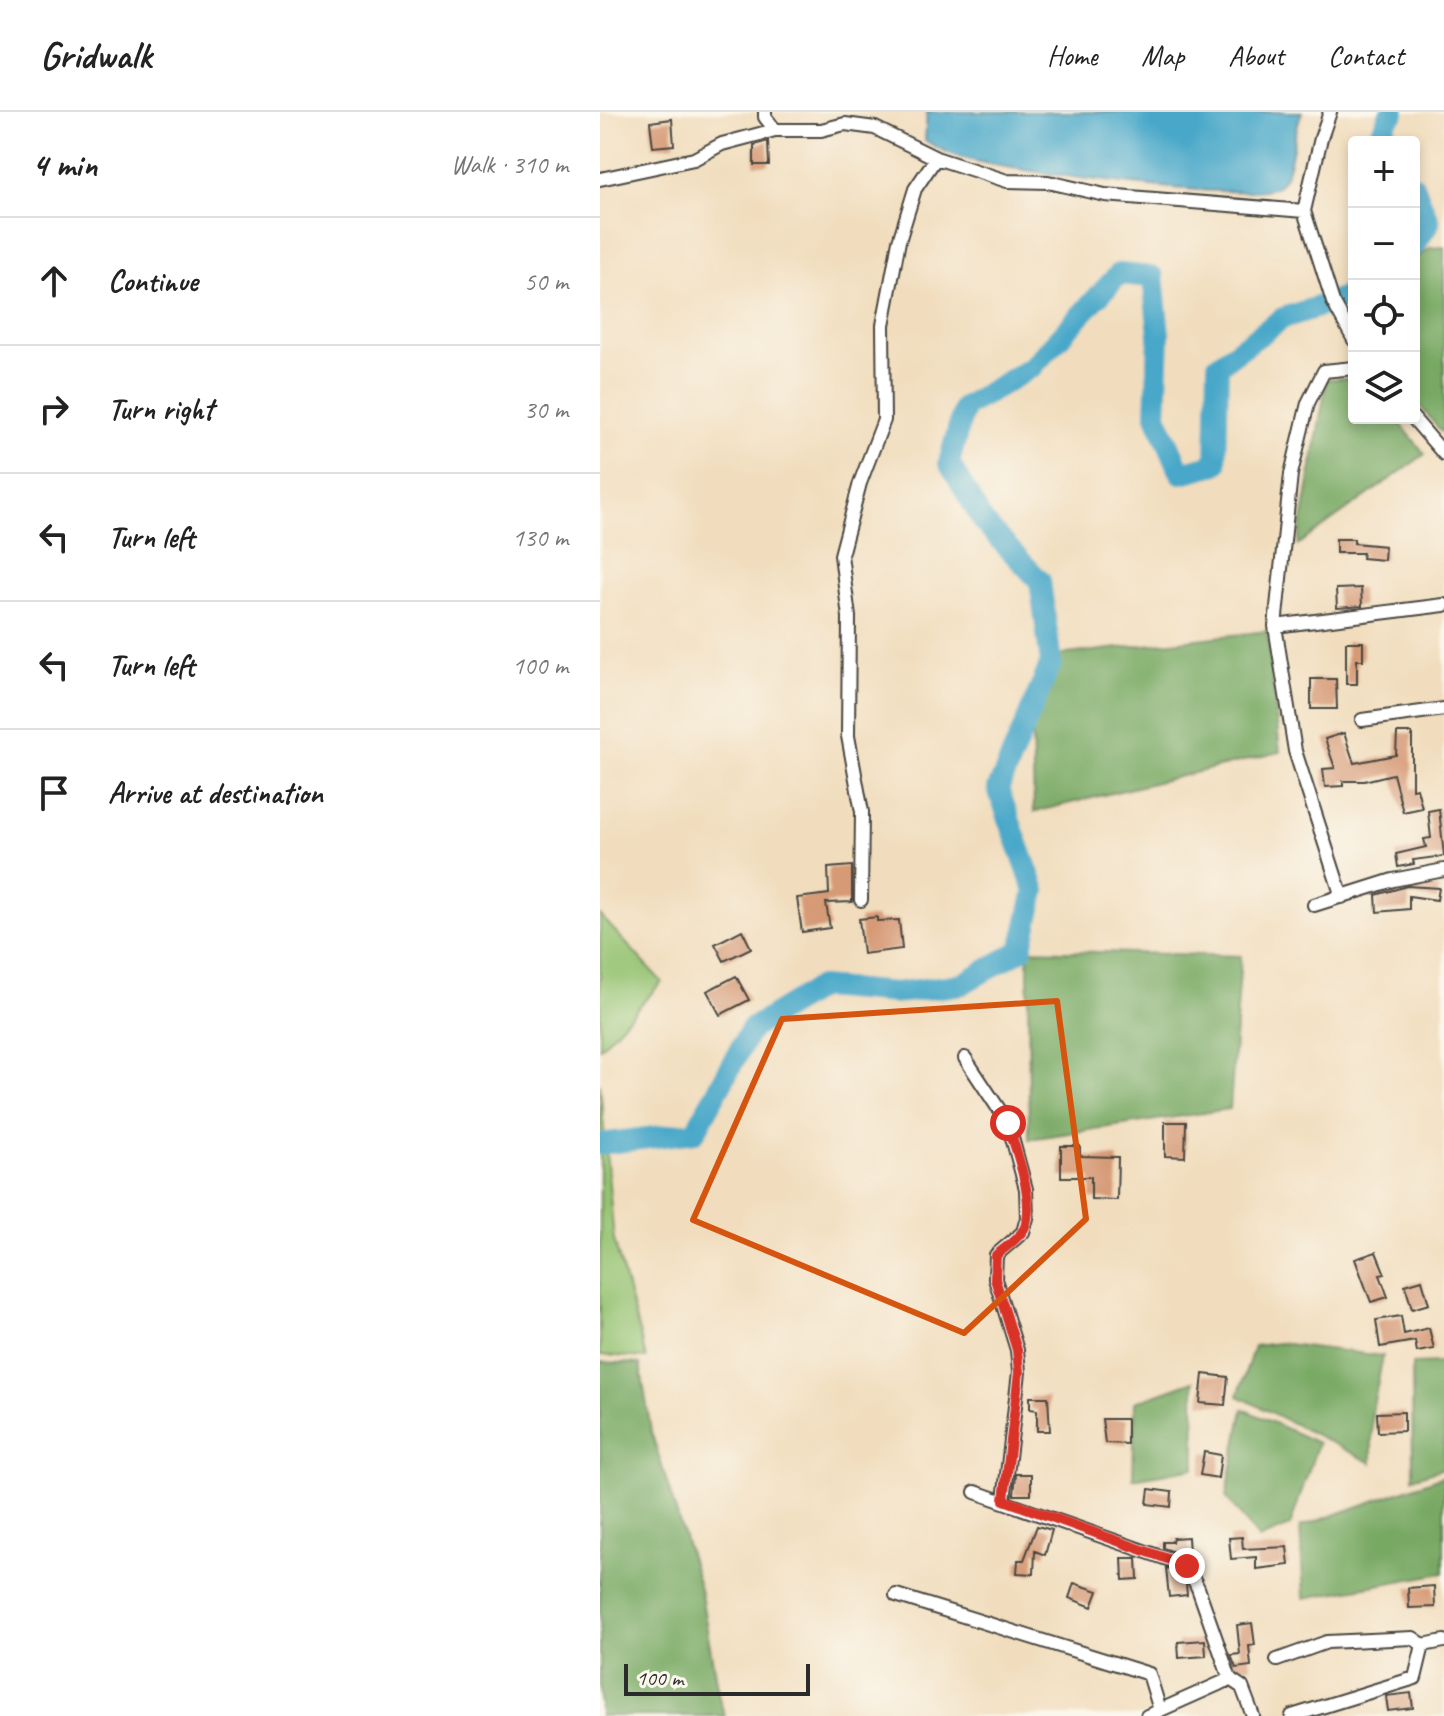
<!DOCTYPE html>
<html lang="en">
<head>
<meta charset="utf-8">
<style>
  body { margin:0; font-family:Caveat,sans-serif; background:#f6f6f6; color:#222 }
  .controls { position:absolute; right:24px; top:24px; display:grid; overflow:hidden; border-radius:8px; box-shadow:0 4px 12px #0003 }
  .controls button { width:72px; height:72px; display:grid; place-items:center; padding:0; border:0; border-bottom:2px solid #e0e0e0; background:#fff; color:#222; font:40px sans-serif }
  .scale { position:absolute; left:24px; bottom:20px; width:186px; box-sizing:border-box; padding-left:8px; border:4px solid #2b2b2b; border-top:0; font-size:22px; line-height:28px; white-space:nowrap; color:#2b2b2b; -webkit-text-stroke:6px #fbf7ec; paint-order:stroke }
  .stop { position:absolute; width:24px; height:24px; margin:-18px; border:6px solid #d93025; border-radius:50%; background:#fff }
  .stop.end { background:#d93025; border-color:#fff; box-shadow:0 2px 8px #0008 }
  .list { margin:0; padding:0; list-style:none }
  h2 { display:flex; justify-content:space-between; align-items:center; height:104px; margin:0; padding:0 32px; font-size:34px }
  h2 small { font-size:26px; font-weight:400; color:#767676 }
  .list li { display:grid; grid-template-columns:52px 1fr auto; gap:24px; align-items:center; box-sizing:border-box; height:128px; padding:0 32px; border-top:2px solid #e0e0e0 }
  .list b { display:block; font-size:30px; white-space:nowrap }
  .list em { font-size:26px; font-style:normal; color:#767676 }
  .icon { flex:none; width:44px; height:44px; fill:none; stroke:currentColor; stroke-width:2; stroke-linecap:round; stroke-linejoin:round }
  .map { position:relative; flex:none; width:844px; height:1604px; overflow:hidden }
  header { display:flex; align-items:center; gap:48px; box-sizing:border-box; height:112px; padding:0 40px; background:#fff; border-bottom:2px solid #e0e0e0 }
  header strong { font-size:38px }
  nav { display:flex; gap:44px; margin-inline-start:auto; font-size:28px }
  main { display:flex }
  aside { flex:1; background:#fff }
  .map>svg:first-child { display:block }
  .green { fill:#95c372; stroke:#60774e; stroke-width:2 }
  .forest { fill:#78a964; stroke:#526a48; stroke-width:2 }
  .water { fill:#4aa8c9; stroke:#3a6a7a; stroke-width:2 }
  .lines { fill:none; stroke-linecap:round; stroke-linejoin:round }
  .river { stroke:#4aa8c9; stroke-width:22 }
  .building { fill:#d69a76 }
  .street-casing { stroke:#494641; stroke-width:16 }
  .street { stroke:#fff; stroke-width:12 }
  .route { stroke:#d93025; stroke-width:10 }
  .marked { fill:none; stroke:#d5540f; stroke-width:6; stroke-linejoin:round }
</style>
</head>
<body>
<header>
<strong>Gridwalk</strong>
<nav><a>Home</a><a>Map</a><a>About</a><a>Contact</a></nav>
</header>
<main>
<aside>
<h2>4 min<small>Walk · 310 m</small></h2>
<ul class="list">
<li><svg class="icon" aria-label="ahead" viewBox="0 0 24 24"><path d="M12 20V5M6 11l6-6 6 6"/></svg><div><b>Continue</b></div><em>50 m</em></li>
<li><svg class="icon" aria-label="right" viewBox="0 0 24 24"><path d="M7 20v-9h11M14 6l5 5-5 5"/></svg><div><b>Turn right</b></div><em>30 m</em></li>
<li><svg class="icon" aria-label="left" viewBox="0 0 24 24"><path d="M17 20v-9H6M10 6l-5 5 5 5"/></svg><div><b>Turn left</b></div><em>130 m</em></li>
<li><svg class="icon" aria-label="left" viewBox="0 0 24 24"><path d="M17 20v-9H6M10 6l-5 5 5 5"/></svg><div><b>Turn left</b></div><em>100 m</em></li>
<li><svg class="icon" aria-label="arrive" viewBox="0 0 24 24"><path d="M6 21V4h12l-3 4 3 4H6"/></svg><div><b>Arrive at destination</b></div></li>
</ul>
</aside>
<div class="map">
<svg width="844" height="1604" viewBox="0 0 844 1604">
  <rect width="100%" height="100%" fill="#fbf7ec"/>
  <filter id="ink" filterUnits="userSpaceOnUse"><feTurbulence type="fractalNoise" baseFrequency=".0125" numOctaves="2"/><feDisplacementMap in="SourceGraphic" scale="16" xChannelSelector="R" yChannelSelector="G"/><feConvolveMatrix kernelMatrix="1 2 1 2 8 2 1 2 1" color-interpolation-filters="sRGB"/></filter>
  <filter id="wash" filterUnits="userSpaceOnUse"><feTurbulence type="fractalNoise" baseFrequency=".006" numOctaves="4" result="noise"/><feDisplacementMap in="SourceGraphic" scale="32" xChannelSelector="R" yChannelSelector="G"/><feGaussianBlur stdDeviation="1.8" result="paint"/><feColorMatrix in="noise" values="0 0 0 0 0 0 0 0 0 0 0 0 0 0 0 0 0 1.4 0 .05"/><feComposite in="paint" operator="in"/></filter>
  <g filter="url(#wash)">
    <rect width="100%" height="100%" fill="#f1ddbd"/>
    <path class="green" d="M0,803L62,870L0,936Z
      M0,972L14,1128L46,1246L0,1243Z"/>
    <path class="forest" d="M844,135V317L841,320L814,286V148L830,136Z
      M754,266V306H796L825,342L698,433L727,267Z
      M667,519L680,640L434,700L432,616L459,543Z
      M428,838L641,844L630,997L429,1027Z
      M679,1231L783,1244L772,1299V1351L638,1284L654,1234Z
      M0,1250L40,1252L51,1319L100,1477L119,1586L125,1604H0Z
      M844,1251V1356L813,1366L812,1252Z
      M594,1269L595,1356L533,1367L535,1290Z
      M643,1297L718,1331L690,1414L659,1427L626,1385Z
      M844,1364V1461L704,1486L700,1415Z"/>
    <path class="water" d="M327,0H702C692,20 694,62 677,74C651,92 416,59 375,49C357,45 340,39 325,28Z"/>
    <g class="lines">
      <path class="river" d="M777,30L789,4L794,0
        M814,74L829,111L814,134
        M0,1032L95,1020L151,917L220,875L296,881L362,872L421,838L435,779L398,677L451,551L440,469L384,411L349,351L364,295L432,255L519,162L553,165L559,223L556,303L581,361L616,352L618,253L683,206L733,190L754,180"/>
    </g>
    <g id="blocks">
      <path class="building" d="M72,7L74,33L53,35L50,10Z
        M168,29L169,53H154V33Z
        M736,427H754V431L785,434L784,448L762,446L763,441H736Z
        M761,476L762,494L737,496L736,477Z
        M746,530H763V548H757V572H746Z
        M711,567H736L737,597H711Z
        M744,621L754,651L796,643L797,621H812V677L817,676L822,696L803,700L793,662L764,669H743V674L725,675L723,657L735,656L725,627Z
        M839,697L844,744L813,748L814,752L798,755L796,742L826,735L824,727L831,726L828,699Z
        M252,754V790L226,791L230,816L202,820L197,786L229,782L228,756Z
        M807,774L839,776L837,788L809,784V797L777,800L776,783Z
        M277,805V809L299,808L302,837L263,842L259,807Z
        M142,818L151,836L124,849L115,832Z
        M136,864L149,888L120,903L107,879Z
        M565,1010H586L585,1045L565,1044Z
        M461,1034H480V1044L518,1045L517,1088L491,1087V1065H461Z
        M776,1140L785,1162L780,1163L788,1185L771,1190L755,1147Z
        M822,1168L829,1192L812,1197L805,1173Z
        M801,1204L804,1222L829,1216L834,1237L817,1240L815,1229L780,1235L776,1208Z
        M603,1262L628,1265L625,1293L600,1291Z
        M430,1285H448L450,1319H437V1298L430,1297Z
        M804,1300V1319L778,1320L777,1301Z
        M502,1307H527V1332L505,1331Z
        M604,1340L621,1343L618,1366L600,1363Z
        M416,1362H431V1383H414Z
        M549,1377L572,1380L571,1395L547,1392Z
        M437,1414L452,1418L445,1443L435,1439L434,1462L417,1461L418,1448H424Z
        M588,1425L589,1441H583V1443L563,1436V1430H572L573,1426Z
        M642,1425L643,1437L687,1435L689,1453L656,1457V1445L631,1447L629,1426Z
        M522,1446H537L538,1467L523,1468Z
        M566,1456L581,1461L586,1472L587,1483L569,1485Z
        M474,1471L498,1479L492,1495L469,1486Z
        M834,1474L835,1495L809,1496L808,1476Z
        M652,1511L655,1533L649,1534L651,1554L636,1556L631,1543L640,1542L637,1513Z
        M605,1528L606,1544L579,1546L578,1530Z
        M811,1581L813,1596L788,1599L786,1584Z"/>
    </g>
  </g>
  <g filter="url(#ink)">
    <use href="#blocks" fill-opacity="0" stroke="#494641" stroke-width="2"/>
    <g class="lines">
      <defs>
        <path id="street" d="M175,18H221L245,12L275,16L336,46L407,69L448,70L505,83L704,99L721,26L730,0
          M0,67L94,47L122,32L175,18L165,5V0
          M704,99L733,190L754,228
          M813,306L844,342
          M675,514L844,493
          M762,608L844,597
          M742,785L695,639L675,514L691,362L708,291L724,259L754,256
          M261,788L262,700L248,624L249,505L241,443L260,371L284,308L283,213L299,129L315,77L336,46
          M714,793L793,768L844,758
          M365,946L408,1011L426,1077L427,1106L423,1120L396,1143L395,1167L417,1238L419,1260L404,1388
          M375,1380L587,1454L598,1476L630,1567
          M296,1483L549,1562L560,1598
          M677,1548L727,1530L813,1526L823,1533
          M547,1604L630,1567L642,1575L653,1604
          M692,1604L815,1566L823,1533L844,1529"/>
      </defs>
      <use href="#street" class="street-casing"/>
      <use href="#street" class="street"/>
    </g>
  </g>
  <g class="lines" filter="url(#ink)">
    <path class="route" d="M408,1011C415,1038 437,1091 424,1117C418,1127 405,1136 396,1143L395,1167L417,1238L419,1260L404,1388L587,1454"/>
  </g>
  <path class="marked" d="M457,889L486,1107L364,1221L93,1108L182,907Z"/>
</svg>
<div class="controls">
<button>+</button>
<button>−</button>
<button><svg class="icon" aria-label="locate" viewBox="0 0 24 24"><circle cx="12" cy="12" r="6"/><path d="M12 2v4M12 18v4M2 12h4M18 12h4"/></svg></button>
<button><svg class="icon" aria-label="layers" viewBox="0 0 24 24"><path d="M12 4l9 5-9 5-9-5zM3 14l9 5 9-5"/></svg></button>
</div>
<div class="scale">100 m</div>
<div class="stop" style="left:408px;top:1011px"></div>
<div class="stop end" style="left:587px;top:1454px"></div>
</div>
</main>
</body>
</html>
